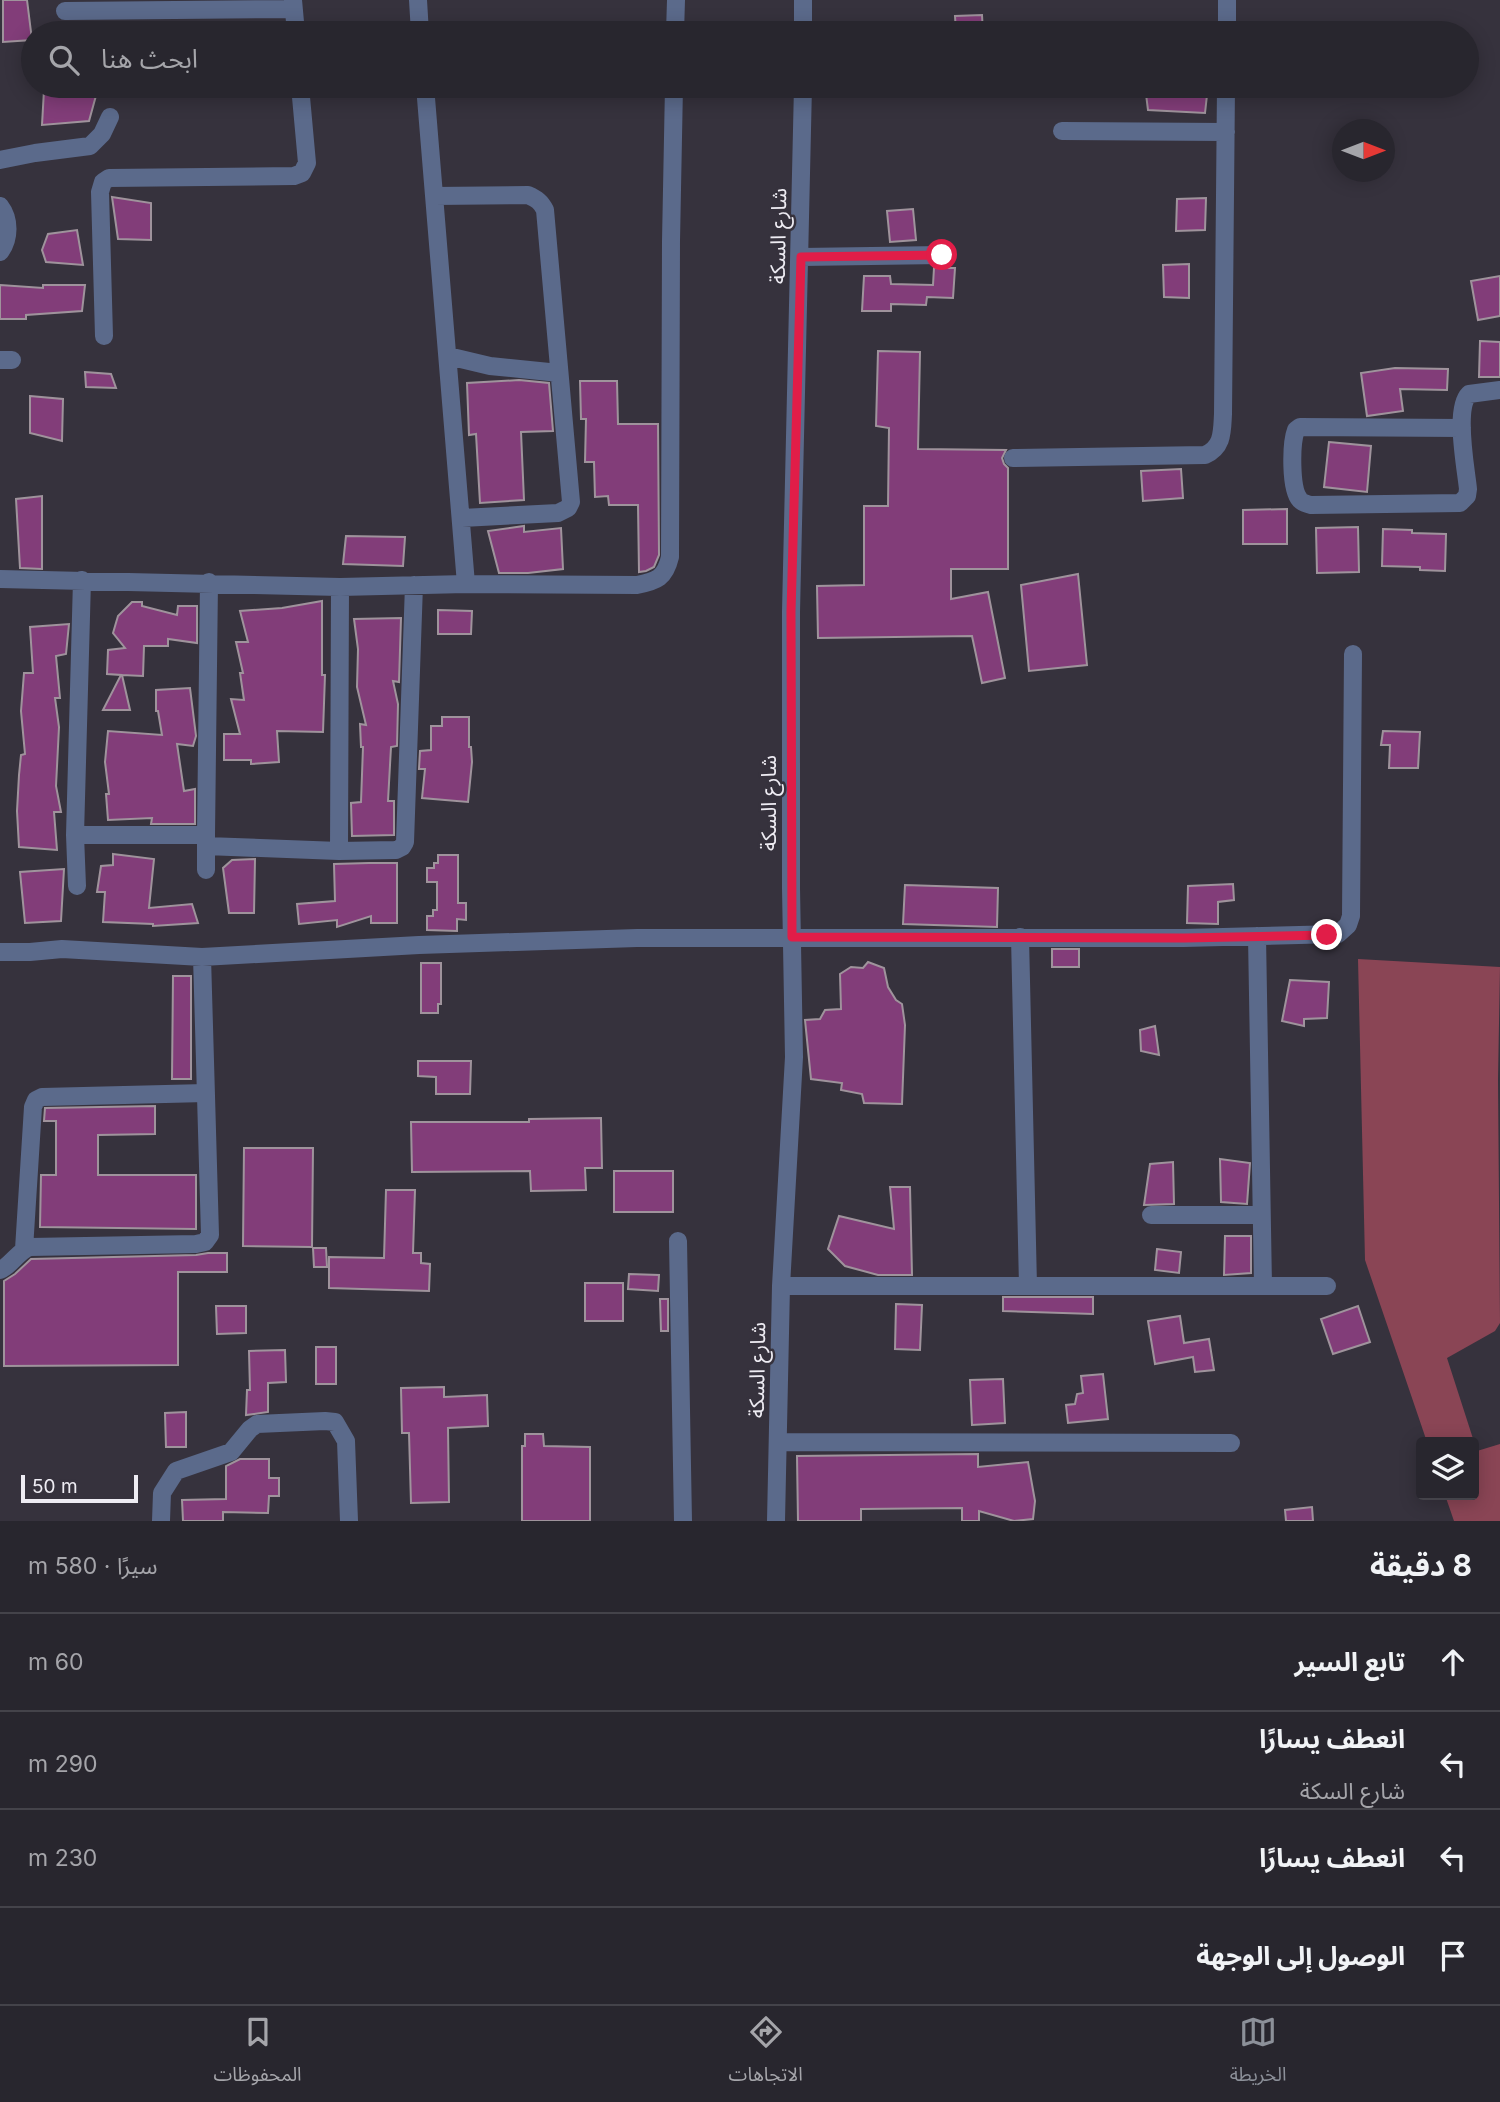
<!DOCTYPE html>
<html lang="ar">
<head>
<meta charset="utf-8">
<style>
  body { margin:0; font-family:Inter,"Noto Sans Arabic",sans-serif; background:#34323a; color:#f1f3f6; direction:rtl }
  .controls { position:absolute; right:21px; bottom:21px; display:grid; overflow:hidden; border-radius:7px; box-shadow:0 4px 18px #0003 }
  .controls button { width:63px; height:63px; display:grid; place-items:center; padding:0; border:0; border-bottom:2px solid #44434a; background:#28262e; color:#f1f3f6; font:35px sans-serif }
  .compass { position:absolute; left:1332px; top:119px; width:63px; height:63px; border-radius:50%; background:#28262e; box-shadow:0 4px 18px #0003; rotate:90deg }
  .scale { position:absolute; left:21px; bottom:18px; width:117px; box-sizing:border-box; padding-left:7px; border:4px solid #eeecf3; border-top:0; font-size:19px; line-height:24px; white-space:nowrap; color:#eeecf3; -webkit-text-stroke:5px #36323d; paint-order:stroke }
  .stop { position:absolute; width:21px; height:21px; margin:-16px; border:5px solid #e11d48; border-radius:50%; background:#fff }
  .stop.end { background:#e11d48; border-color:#fff; box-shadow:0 2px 7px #0008 }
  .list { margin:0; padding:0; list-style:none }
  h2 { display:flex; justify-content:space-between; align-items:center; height:91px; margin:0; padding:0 28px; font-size:30px }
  h2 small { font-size:23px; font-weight:400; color:#a5a5aa }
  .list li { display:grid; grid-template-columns:46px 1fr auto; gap:21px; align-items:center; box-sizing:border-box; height:98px; padding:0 28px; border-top:2px solid #44434a }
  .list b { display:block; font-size:26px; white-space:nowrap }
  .list p { margin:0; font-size:23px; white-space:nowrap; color:#a5a5aa }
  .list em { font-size:23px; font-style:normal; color:#a5a5aa }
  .icon { flex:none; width:38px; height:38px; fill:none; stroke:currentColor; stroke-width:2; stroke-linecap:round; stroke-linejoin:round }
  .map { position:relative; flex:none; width:1500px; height:1521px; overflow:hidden; direction:ltr }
  .search { position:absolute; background:#28262e; box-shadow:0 4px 18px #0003; left:21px; right:21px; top:21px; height:77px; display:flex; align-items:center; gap:18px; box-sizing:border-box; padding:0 24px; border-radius:38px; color:#a5a5aa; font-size:26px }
  .sheet { height:483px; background:#28262e }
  nav { display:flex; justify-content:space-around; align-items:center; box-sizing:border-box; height:98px; border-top:2px solid #44434a; background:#28262e; font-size:19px; color:#a5a5aa }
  nav a { display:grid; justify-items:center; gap:4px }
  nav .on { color:#8c9099 }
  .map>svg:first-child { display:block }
  .green { fill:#8a4555 }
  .building { fill:#823d79; stroke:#9f939c; stroke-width:2 }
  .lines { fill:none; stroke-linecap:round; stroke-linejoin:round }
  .street { stroke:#5b6a8b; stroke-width:18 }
  .route { stroke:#e11d48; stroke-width:9 }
  .labels { text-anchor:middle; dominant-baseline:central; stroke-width:5; stroke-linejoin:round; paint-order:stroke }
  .street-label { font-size:21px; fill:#eeecf3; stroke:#36323d }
</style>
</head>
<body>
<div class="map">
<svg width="1500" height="1521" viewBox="0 0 1500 1521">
  <rect width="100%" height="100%" fill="#36323d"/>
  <path class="green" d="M1358,959L1500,967L1498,1080L1500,1323L1495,1331L1447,1358L1477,1451L1500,1444V1521H1454L1445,1495H1474V1442H1427L1365,1260Z"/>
  <path class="building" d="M3,0H27L32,40L3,42Z
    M982,15L983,33H956L955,16Z
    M1145,86H1208L1205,113L1148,110Z
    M44,90L97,92L89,121L42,125Z
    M112,197L151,203V240L118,239Z
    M1206,198L1205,230L1176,231L1177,199Z
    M913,209L916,240L890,242L887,211Z
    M77,230L83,265L46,262L42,250L48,234Z
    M1189,264V298L1164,297L1163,265Z
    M934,268H955L953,298L927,297L926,305L891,304V311H862L864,276H890L891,284L933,285Z
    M1500,276V316L1478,320L1471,281Z
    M0,285L43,288V285H85L82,311L26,315V319H0Z
    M1480,341L1500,342V377H1479Z
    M878,351L920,352L918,449L1006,450L1002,458L1004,464L1008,468V569H951V599L988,592L1005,678L982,683L972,636L818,638L817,586L864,585V506H888L889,428L876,426Z
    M1395,368L1448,369L1447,390L1400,389L1403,411L1367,416L1361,373Z
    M85,372L111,374L116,388L86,387Z
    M519,380L549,383L553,431L521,432L524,500L480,503L476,434L469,435L467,383Z
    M580,381H617L618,424H658L659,555L654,567L646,571L639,572L638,505H609L608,496L595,497L594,462H585L586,419H581Z
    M30,396L63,399L62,441L30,433Z
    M1329,442L1371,446L1367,492L1324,487Z
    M1181,469L1183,498L1143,501L1141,471Z
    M42,496V569L20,568L16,499Z
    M1287,509V544H1243V510Z
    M524,526V532L561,528L563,569L528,573H499L488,531Z
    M1358,527L1359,572L1317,573L1316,528Z
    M1383,529L1412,530V533L1446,534L1445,571L1420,570V567L1382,566Z
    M346,536L405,537L403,566L343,564Z
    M1078,574L1087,665L1029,671L1021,585Z
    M322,601V675H325L323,732L277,731L279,762L251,764V760H224V734H240L231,699L244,700L240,673H243L236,642H248L240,611L282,608Z
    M132,602H142V606L177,615L178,606H197V643L168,639V646H144L143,676L122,675L130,710H103L121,675L107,674L108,650L125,648L113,633L118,616Z
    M438,610L472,611L471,634H438Z
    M401,618L399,682L393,681L398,704L397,746L391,747L388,801H394V835L352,836L351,803L361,802L363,747H361L360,724L366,725L357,687L358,649L354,619Z
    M69,624L66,654L56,656L60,698H55L59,727L56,786L61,812H54L57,850L19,847L17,811L19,775L21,755L25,754L21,711L24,673H33L30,627Z
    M190,688L196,736L193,746L177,744L184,791L195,789V824H151L152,818L108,820L106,794H109L105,762L108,731L162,735L158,711H156V690Z
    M442,717H469V747H471L472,762L468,802L422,798L425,769H419L420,751L431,750V726H442Z
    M1383,731L1420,732L1418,768H1389L1390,745H1381Z
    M113,854L154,859L149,908L192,904L198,923L153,926V924L103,922L105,892H97L101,866L113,865Z
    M438,855H458V903H466V920L457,919V931L427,930V916H433V910H437V882H427V868H434V863H438Z
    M255,859L254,913H229L223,868L232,860Z
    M369,863H397V923H371V916L337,927V920L299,924L297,904L335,901L334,864Z
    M64,869L61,921L25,923L20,872Z
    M1233,884L1234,900L1218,902V924L1187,923L1188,886Z
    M905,885L998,888L997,927L903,924Z
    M1052,949H1079V967H1052Z
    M868,962L884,968L888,987L896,1000L902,1004L905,1025L902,1104L864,1103L862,1094L841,1090L842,1083L811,1079L805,1020L820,1019L825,1010L841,1009L840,974L851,967L863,968Z
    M421,963H441V1004H438V1013H421Z
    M173,976H191V1079H172Z
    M1290,980L1329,982L1327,1018L1304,1019V1026L1282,1021Z
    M1155,1026L1159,1055L1141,1051L1140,1030Z
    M418,1061H471L470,1094H436V1077L418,1076Z
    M155,1106V1134L98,1135V1175H196V1229L40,1227L41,1175H56V1121H44L45,1108Z
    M601,1118L602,1168H585L586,1190L531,1191L530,1171L412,1172L411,1122H529V1119Z
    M244,1148H313L312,1247L243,1246Z
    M1220,1159L1250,1163L1247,1204L1221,1202Z
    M1173,1162L1174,1204L1144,1205L1150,1164Z
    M614,1171H673V1212H614Z
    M890,1187H910L912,1275H878L845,1266L828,1249L839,1216L894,1229Z
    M386,1190H415L413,1253H421V1263L430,1264L429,1291L329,1288V1257L384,1258Z
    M1225,1236H1251V1273L1224,1275Z
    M313,1248H326L327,1267H314Z
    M1157,1249L1181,1252L1179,1273L1155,1270Z
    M208,1253H227V1272H178V1365L4,1366V1281L15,1274L31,1259L196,1255Z
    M629,1274L659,1275L658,1291L628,1289Z
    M585,1283H623V1321H585Z
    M1003,1297H1093V1314L1003,1311Z
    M660,1299H668V1331H661Z
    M896,1304L922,1305L920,1350L895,1349Z
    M216,1306H246V1333L217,1334Z
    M1358,1306L1370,1342L1333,1354L1321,1319Z
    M1180,1316L1184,1343L1209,1339L1214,1370L1195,1372L1193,1357L1155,1364L1148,1321Z
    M316,1347H336V1384H316Z
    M285,1350L286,1382L268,1383V1412L246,1415L247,1390H250L249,1351Z
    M1103,1374L1108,1419L1068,1423L1066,1405L1075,1404L1077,1394L1083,1393L1081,1376Z
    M1003,1379L1005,1423L972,1425L970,1380Z
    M444,1387V1397L487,1395L488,1426L448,1428L449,1502L411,1503L409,1433H402L401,1388Z
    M186,1412V1447H166L165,1413Z
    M525,1434H543L544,1446L590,1447V1521H522V1446H525Z
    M978,1454V1467L1028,1462L1035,1501L1033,1519L1014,1521L979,1511V1521H962V1508L861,1509V1521H798L797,1456Z
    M240,1459H269V1478H279V1496H269L268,1513L223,1512V1521H183L182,1500L226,1499V1466Z
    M1312,1507L1313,1521H1286L1285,1510Z"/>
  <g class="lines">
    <path class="street" d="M293,0L296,33
      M418,0L420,33
      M803,0V33
      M1227,0V33
      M65,11L294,9
      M675,33L676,0
      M425,86L466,584
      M1062,131L1226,132
      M0,160L35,153L90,146L102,134L110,117
      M434,196L528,195C537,199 541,202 545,210L571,502L568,508L558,513L462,518
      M0,206C10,219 10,239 0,252
      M801,257L942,255
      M104,336L100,192L103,182L109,178L294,176L302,173L307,163L300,86
      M448,356L490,366L559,373
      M0,360H12
      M1462,428L1300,427L1296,430C1291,443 1290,489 1300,500C1303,503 1307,504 1311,505L1460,503L1467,496L1468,489C1466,468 1454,409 1469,394L1500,390
      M1013,458L1205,455C1223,447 1222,432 1223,414L1226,86
      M0,579L340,587L466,584L637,585C657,581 665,578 670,557L671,241L674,86
      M75,835H206L209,582
      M206,846L339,851L396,850L402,847L405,842L414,585
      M339,851L340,587
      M206,870V835
      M77,886L75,835L82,580
      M1257,936L1263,1286
      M1020,937L1028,1286
      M0,952H30L62,949L202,957L419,945L637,938H1184L1338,934L1348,925L1351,916L1353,654
      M1151,1215H1261
      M678,1241L683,1521
      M24,1249L33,1107L36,1100L42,1097L206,1093
      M0,1270C12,1265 18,1251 30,1247L196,1244L205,1242L210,1235L202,957
      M781,1286H1327
      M778,1442L1231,1443
      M161,1521L162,1493L176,1471L231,1452L250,1429L257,1424L325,1421L335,1422L346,1441L349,1521
      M776,1521L781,1286L794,1057L791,888V612L803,86"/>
  </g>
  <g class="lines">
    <path class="route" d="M942,255L801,257L791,612L792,937L1184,938L1327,935"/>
  </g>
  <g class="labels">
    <g class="street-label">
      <text transform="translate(778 236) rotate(-89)">شارع السكة</text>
      <text transform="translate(768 803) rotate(-90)">شارع السكة</text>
      <text transform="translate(757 1370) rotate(-89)">شارع السكة</text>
    </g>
  </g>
</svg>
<div class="controls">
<button><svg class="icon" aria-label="layers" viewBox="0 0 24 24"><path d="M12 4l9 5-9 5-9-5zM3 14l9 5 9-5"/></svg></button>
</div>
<svg class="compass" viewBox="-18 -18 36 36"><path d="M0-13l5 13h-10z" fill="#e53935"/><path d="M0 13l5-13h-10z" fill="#a5a5aa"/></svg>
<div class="scale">50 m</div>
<div class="stop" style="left:942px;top:255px"></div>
<div class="stop end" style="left:1327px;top:935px"></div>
<div class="search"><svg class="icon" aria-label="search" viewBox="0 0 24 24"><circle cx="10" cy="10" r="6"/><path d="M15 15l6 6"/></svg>ابحث هنا</div>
</div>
<section class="sheet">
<h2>8 دقيقة<small>سيرًا · 580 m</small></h2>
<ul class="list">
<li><svg class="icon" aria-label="ahead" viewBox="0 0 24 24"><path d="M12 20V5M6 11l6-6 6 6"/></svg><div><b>تابع السير</b></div><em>60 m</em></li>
<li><svg class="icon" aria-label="left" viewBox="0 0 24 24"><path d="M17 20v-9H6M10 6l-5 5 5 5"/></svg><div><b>انعطف يسارًا</b><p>شارع السكة</p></div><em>290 m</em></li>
<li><svg class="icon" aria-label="left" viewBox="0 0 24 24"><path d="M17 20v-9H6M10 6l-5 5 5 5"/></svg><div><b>انعطف يسارًا</b></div><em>230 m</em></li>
<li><svg class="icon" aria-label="arrive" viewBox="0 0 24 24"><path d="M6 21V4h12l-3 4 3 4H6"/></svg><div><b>الوصول إلى الوجهة</b></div></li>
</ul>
</section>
<nav>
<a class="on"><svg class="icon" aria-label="map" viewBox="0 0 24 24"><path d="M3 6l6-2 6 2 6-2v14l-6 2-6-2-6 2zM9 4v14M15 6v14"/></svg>الخريطة</a>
<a><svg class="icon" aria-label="directions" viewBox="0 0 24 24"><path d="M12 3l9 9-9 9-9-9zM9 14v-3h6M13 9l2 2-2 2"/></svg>الاتجاهات</a>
<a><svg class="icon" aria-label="saved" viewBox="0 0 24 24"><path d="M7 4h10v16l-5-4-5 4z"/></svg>المحفوظات</a>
</nav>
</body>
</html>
